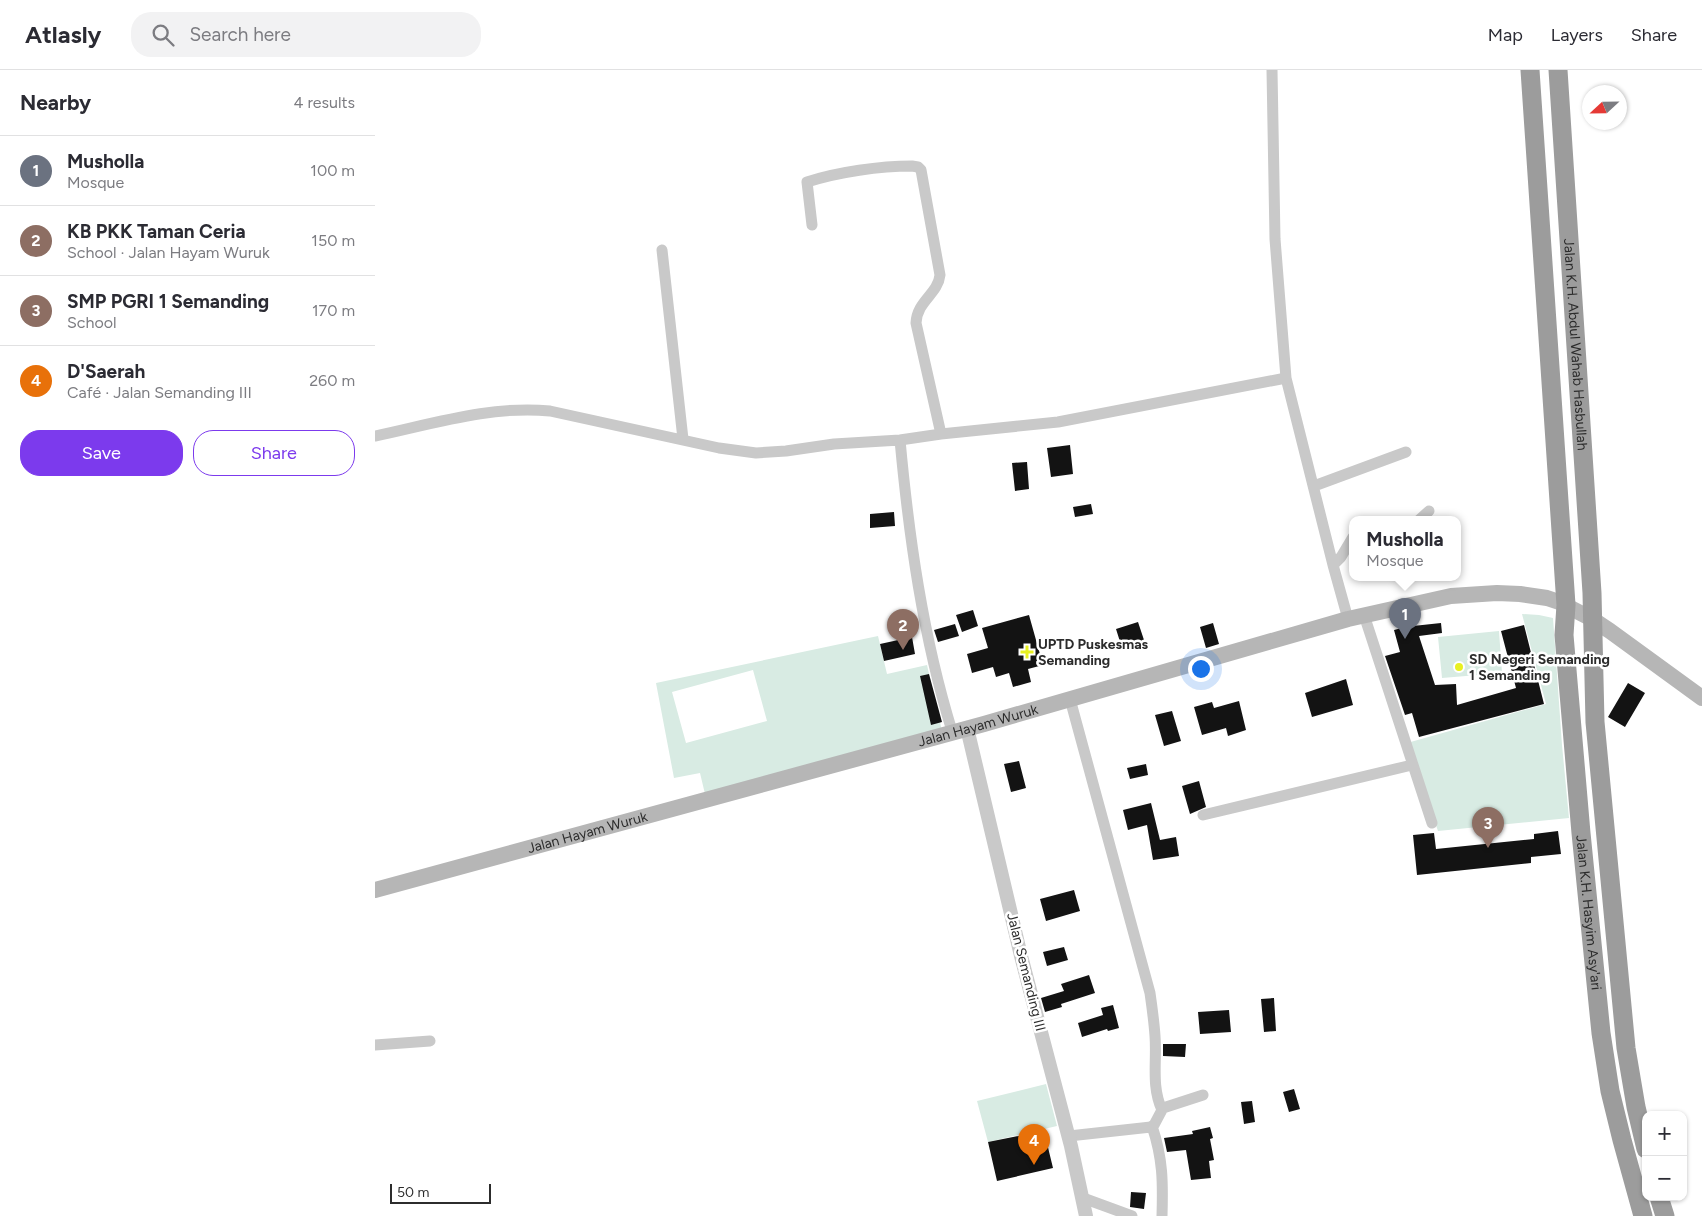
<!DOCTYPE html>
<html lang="en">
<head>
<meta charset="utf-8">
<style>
  body { margin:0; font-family:Figtree,sans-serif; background:#f2f2f3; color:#2b2b33 }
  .controls { position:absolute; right:15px; bottom:15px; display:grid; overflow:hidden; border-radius:10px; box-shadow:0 1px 4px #0004 }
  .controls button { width:45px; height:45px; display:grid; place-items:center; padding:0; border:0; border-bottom:1px solid #e1e1e2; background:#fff; color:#2b2b33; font:25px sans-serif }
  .compass { position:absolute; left:1207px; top:15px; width:45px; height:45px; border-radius:50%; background:#fff; box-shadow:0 1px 4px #0004; rotate:248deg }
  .scale { position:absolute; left:15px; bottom:12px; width:101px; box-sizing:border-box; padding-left:5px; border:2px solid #2c2c2c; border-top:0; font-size:14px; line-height:18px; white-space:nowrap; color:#2c2c2c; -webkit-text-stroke:4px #fff; paint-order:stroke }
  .you { position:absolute; left:825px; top:598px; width:18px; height:18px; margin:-12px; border:4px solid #fff; border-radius:50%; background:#1a73e8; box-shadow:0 0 0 8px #1a73e833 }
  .badge { display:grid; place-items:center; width:32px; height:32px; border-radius:50%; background:#7c3aed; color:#fff; font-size:16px; font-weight:700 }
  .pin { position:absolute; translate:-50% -41px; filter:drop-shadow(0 1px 2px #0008) }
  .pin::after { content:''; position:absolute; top:26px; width:18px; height:15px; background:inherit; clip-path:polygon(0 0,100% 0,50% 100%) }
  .popup { position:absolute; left:974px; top:446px; width:112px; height:65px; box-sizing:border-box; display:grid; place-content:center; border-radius:10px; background:#fff; filter:drop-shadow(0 1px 4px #0005); font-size:16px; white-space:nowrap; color:#7c7c81 }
  .popup b { font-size:19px; color:#2b2b33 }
  .popup::after { content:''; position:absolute; left:50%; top:100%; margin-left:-10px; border:10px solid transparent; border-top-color:#fff }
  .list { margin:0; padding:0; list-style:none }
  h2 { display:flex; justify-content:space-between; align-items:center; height:65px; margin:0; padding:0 20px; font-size:21px }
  h2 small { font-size:16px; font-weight:400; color:#7c7c81 }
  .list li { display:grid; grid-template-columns:32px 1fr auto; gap:15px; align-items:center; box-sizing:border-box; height:70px; padding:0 20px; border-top:1px solid #e1e1e2 }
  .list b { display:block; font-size:19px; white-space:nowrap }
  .list p { margin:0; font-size:16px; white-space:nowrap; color:#7c7c81 }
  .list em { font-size:16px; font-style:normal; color:#7c7c81 }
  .actions { display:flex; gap:10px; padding:15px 20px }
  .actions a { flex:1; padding:11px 0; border:1px solid #7c3aed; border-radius:20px; text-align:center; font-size:18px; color:#7c3aed }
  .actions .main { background:#7c3aed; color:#fff }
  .icon { flex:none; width:28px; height:28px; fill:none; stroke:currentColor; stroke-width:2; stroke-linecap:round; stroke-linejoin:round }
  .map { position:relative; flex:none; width:1327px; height:1146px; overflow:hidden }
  header { display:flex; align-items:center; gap:30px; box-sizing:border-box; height:70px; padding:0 25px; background:#fff; border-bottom:1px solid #e1e1e2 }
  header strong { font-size:24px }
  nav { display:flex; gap:28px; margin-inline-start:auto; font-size:18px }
  .search { width:350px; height:45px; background:#f2f2f3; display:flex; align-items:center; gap:12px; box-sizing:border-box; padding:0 18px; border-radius:20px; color:#7c7c81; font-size:19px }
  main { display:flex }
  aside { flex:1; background:#fff }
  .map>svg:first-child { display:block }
  .green { fill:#d8ebe3; fill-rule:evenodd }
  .building { fill:#131313 }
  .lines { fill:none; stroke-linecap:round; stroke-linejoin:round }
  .minor { stroke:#c9c9c9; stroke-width:11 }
  .tertiary { stroke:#c9c9c9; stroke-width:14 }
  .secondary { stroke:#b6b6b6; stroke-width:16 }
  .trunk { stroke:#9c9c9c; stroke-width:19 }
  .poi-dot { fill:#e8f021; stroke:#fff; stroke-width:2 }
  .labels { text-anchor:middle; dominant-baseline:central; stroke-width:5; stroke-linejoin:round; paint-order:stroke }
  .street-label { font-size:14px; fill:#2c2c2c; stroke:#fff }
  .poi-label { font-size:14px; font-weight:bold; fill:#2c2c2c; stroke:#fff; text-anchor:start }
</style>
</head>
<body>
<header>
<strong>Atlasly</strong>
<div class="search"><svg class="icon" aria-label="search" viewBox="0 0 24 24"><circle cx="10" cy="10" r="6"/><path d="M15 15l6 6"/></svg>Search here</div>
<nav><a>Map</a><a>Layers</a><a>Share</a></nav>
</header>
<main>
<aside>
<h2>Nearby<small>4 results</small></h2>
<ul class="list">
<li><span class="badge" style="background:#6b7280">1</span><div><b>Musholla</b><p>Mosque</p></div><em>100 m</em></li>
<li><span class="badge" style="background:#8d6e63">2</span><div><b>KB PKK Taman Ceria</b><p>School · Jalan Hayam Wuruk</p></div><em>150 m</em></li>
<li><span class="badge" style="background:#8d6e63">3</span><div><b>SMP PGRI 1 Semanding</b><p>School</p></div><em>170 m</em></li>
<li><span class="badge" style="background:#e8710a">4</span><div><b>D'Saerah</b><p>Café · Jalan Semanding III</p></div><em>260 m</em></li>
</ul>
<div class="actions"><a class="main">Save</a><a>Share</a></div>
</aside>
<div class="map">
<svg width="1327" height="1146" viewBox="0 0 1327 1146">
  <rect width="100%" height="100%" fill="#fff"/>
  <path class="green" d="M1147,544L1164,545L1178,548L1187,675L1194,748L1063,761L1032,673L1171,634Z
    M1124,561L1127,603L1067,608L1063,567Z
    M503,566L512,604L552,595L567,661L330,724L325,703L299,708L281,613ZM378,600L392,651L311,673L297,622Z
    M671,1014L682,1056L613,1072L602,1031Z"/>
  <path class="building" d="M695,375L698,404L676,407L672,378Z
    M652,392L654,419L640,421L637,393Z
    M716,434L718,444L700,447L698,437Z
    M519,442L520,456L495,458V444Z
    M598,540L603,556L587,562L581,545Z
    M654,545L668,595L653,599L656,612L638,617L634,603L621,607L618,597L597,603L592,584L613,578L607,558Z
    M763,552L769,570L747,578L741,559Z
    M838,553L844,574L831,578L825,557Z
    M1066,553L1067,563L1044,566L1060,615L1081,614L1082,635L1141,618L1126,561L1149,555L1169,634L1044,667L1037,643L1030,645L1010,586L1025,582L1019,560L1038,555V556Z
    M580,554L584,566L563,572L559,560Z
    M537,567L540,584L509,591L505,574Z
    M554,604L567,652L556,655L545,606Z
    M971,609L978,635L937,647L930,623Z
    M1253,613L1270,623L1250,657L1233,647Z
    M864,631L871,660L853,666L851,658L827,665L819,637L837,632L839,638Z
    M797,641L806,671L789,676L780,645Z
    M644,691L651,718L636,722L629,694Z
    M771,694L773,705L755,709L752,698Z
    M824,711L831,737L815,744L807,716Z
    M776,733L785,770L801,767L804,786L778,790L772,755L753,760L748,740Z
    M1183,761L1186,784L1156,787V793L1042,805L1038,765L1059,763L1061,779L1159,769V764Z
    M699,820L705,841L671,851L665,829Z
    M689,877L693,890L672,896L668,882Z
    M714,905L720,923L686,934L687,937L670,942L666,928L689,921L686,914Z
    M899,928L901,961L889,962L886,929Z
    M738,935L744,958L733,961L732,959L707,967L703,953L728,945L726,938Z
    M854,940L856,962L825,964L823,942Z
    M788,974H811L810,987L788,986Z
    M919,1019L925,1039L914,1042L908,1022Z
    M877,1031L880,1052L869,1054L866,1032Z
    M835,1057L838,1068L835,1069L839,1090L834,1091L836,1108L816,1110L811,1080L792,1082L789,1068L818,1064L817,1061Z
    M669,1061L678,1098L622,1111L613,1072Z
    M756,1122L771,1123L769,1139L755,1137Z"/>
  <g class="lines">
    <path class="minor" d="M897,0L900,169L911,308
      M437,155L432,112C463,102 505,96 537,96L543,97L546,100L565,205C563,224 542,231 541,253L566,364
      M287,180L308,369
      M0,366C57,354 117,335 175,341L344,378L381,383L411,381L459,374L525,370L566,364L683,352L911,308L958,495L973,549
      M525,370C534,468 548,567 577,661
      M939,416L1031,382
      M1044,450L1054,441
      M958,495L966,487L978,467
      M989,545L1057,753
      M695,629L775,923C777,937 779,951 780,966C782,991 776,1016 787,1040
      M828,745L1037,695
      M0,975L55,971
      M777,1056C788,1089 788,1112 787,1146
      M694,1066L776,1057L779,1055L788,1038L828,1025
      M708,1128L757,1146"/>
    <path class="tertiary" d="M592,658L646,886L696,1076L711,1146"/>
    <path class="secondary" id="s1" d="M0,820L609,654L973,549L1076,526L1122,523L1145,524L1172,528L1184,532L1217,549L1235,561L1327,628"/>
    <g class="trunk">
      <path id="s2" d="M1155,0L1191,535L1189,565L1206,763L1226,963L1235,1021L1247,1070L1268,1146"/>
      <path id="s3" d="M1183,0L1217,523L1220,652L1251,978L1261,1037L1271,1079"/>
      <path d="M1284,1127L1290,1146"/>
    </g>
  </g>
  <g class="poi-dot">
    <path d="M649.5 574.5h5v5h5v5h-5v5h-5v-5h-5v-5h5z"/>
    <circle cx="1084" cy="597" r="5"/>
  </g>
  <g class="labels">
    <g class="street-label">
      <text stroke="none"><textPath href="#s3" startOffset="275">Jalan K.H. Abdul Wahab Hasbullah</textPath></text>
      <text stroke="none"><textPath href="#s1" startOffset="625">Jalan Hayam Wuruk</textPath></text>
      <text stroke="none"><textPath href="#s1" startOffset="220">Jalan Hayam Wuruk</textPath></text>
      <text stroke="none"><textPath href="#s2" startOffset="845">Jalan K.H. Hasyim Asy'ari</textPath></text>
      <text transform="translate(651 902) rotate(76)">Jalan Semanding III</text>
    </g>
    <g class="poi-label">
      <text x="663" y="574">UPTD Puskesmas<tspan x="663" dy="16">Semanding</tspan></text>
      <text x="1094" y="589">SD Negeri Semanding<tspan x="1094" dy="16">1 Semanding</tspan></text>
    </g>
  </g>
</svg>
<div class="controls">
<button>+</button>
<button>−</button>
</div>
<svg class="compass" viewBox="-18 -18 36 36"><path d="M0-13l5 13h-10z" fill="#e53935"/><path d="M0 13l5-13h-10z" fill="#7c7c81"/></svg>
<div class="scale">50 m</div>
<div class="you"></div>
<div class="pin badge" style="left:1030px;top:569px;background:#6b7280">1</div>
<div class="popup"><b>Musholla</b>Mosque</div>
<div class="pin badge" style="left:528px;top:580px;background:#8d6e63">2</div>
<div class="pin badge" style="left:1113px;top:778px;background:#8d6e63">3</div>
<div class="pin badge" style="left:659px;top:1095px;background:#e8710a">4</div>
</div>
</main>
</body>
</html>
